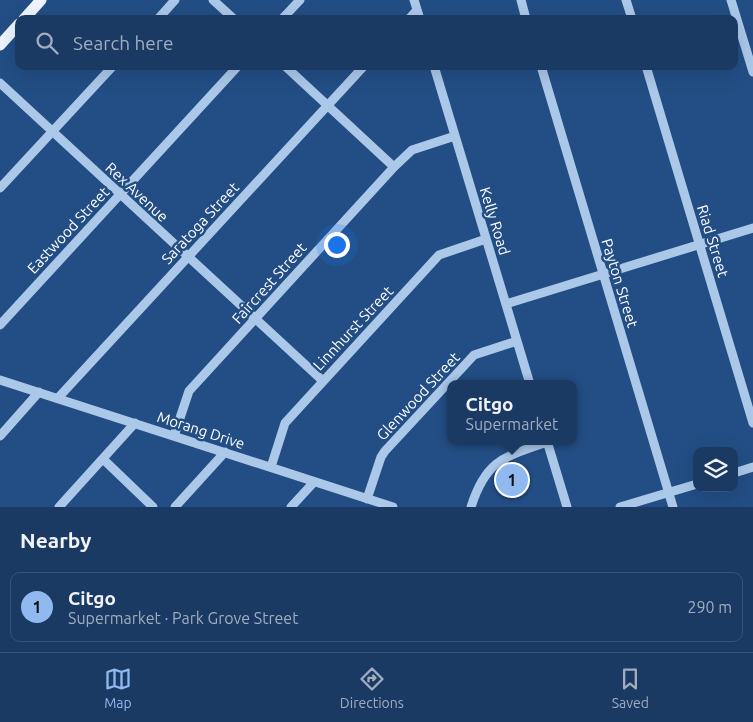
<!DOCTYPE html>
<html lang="en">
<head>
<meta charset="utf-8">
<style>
  body { margin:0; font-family:Ubuntu,sans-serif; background:#27456d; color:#f1f3f6 }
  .controls { position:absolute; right:15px; bottom:15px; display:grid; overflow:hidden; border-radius:10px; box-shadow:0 5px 20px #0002 }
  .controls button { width:45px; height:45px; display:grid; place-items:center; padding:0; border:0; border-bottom:1px solid #385478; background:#1a3a64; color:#f1f3f6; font:25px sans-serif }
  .you { position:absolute; left:336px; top:244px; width:18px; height:18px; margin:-12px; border:4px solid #fff; border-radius:50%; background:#1a73e8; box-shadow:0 0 0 8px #1a73e833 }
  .badge { display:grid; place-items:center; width:32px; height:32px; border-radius:50%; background:#90b9f0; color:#111; font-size:16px; font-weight:700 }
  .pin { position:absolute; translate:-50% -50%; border:2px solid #fff; box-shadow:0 1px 5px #0006 }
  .popup { position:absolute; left:447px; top:380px; width:130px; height:65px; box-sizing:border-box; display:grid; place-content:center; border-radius:10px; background:#1a3a64; filter:drop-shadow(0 1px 4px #0005); font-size:16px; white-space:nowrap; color:#9fadbf }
  .popup b { font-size:19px; color:#f1f3f6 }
  .popup::after { content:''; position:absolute; left:50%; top:100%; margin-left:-10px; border:10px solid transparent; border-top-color:#1a3a64 }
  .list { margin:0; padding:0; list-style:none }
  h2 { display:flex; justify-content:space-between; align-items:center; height:65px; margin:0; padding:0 20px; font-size:21px }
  h2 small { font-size:16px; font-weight:400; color:#9fadbf }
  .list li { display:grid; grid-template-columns:32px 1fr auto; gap:15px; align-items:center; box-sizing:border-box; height:70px; margin:0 10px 10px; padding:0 10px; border:1px solid #385478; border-radius:10px }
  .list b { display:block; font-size:19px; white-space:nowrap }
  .list p { margin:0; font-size:16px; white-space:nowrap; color:#9fadbf }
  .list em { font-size:16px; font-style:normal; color:#9fadbf }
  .icon { flex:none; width:28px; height:28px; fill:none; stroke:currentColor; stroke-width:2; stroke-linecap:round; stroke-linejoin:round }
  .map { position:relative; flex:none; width:753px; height:507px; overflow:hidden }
  .search { position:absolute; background:#1a3a64; box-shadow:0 5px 20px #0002; left:15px; right:15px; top:15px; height:55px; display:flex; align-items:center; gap:12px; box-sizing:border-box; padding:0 18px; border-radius:10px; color:#9fadbf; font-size:19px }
  .sheet { height:145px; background:#1a3a64 }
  nav { display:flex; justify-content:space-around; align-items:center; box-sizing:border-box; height:70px; border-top:1px solid #385478; background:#1a3a64; font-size:14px; color:#9fadbf }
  nav a { display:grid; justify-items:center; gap:2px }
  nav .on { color:#90b9f0 }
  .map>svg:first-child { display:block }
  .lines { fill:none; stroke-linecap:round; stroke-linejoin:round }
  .minor { stroke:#abc8e9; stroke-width:9 }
  .major { stroke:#eef4fe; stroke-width:11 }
  .labels { text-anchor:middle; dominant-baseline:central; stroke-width:5; stroke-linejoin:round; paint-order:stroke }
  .street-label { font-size:15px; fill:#fff; stroke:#224e85 }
</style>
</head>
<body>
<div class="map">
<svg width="753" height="507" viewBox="0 0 753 507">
  <rect width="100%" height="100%" fill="#224e85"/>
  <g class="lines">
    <path class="minor" d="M213,0L234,19
      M414,0L420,19
      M521,0L526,19
      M626,0L632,19
      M731,0L753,72
      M158,19L175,0
      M282,19L300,0
      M409,19L417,10
      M285,66L394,167
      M434,66L530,384
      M541,66L673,507
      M646,66L753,423
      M0,83L323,381
      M0,188L113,66
      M506,304L753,228
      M0,325L238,66
      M0,380L393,507
      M58,398L364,66
      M0,436L39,392
      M174,436L189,391L394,167L412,150L455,136
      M547,441L567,507
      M103,459L153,507
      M271,467L285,423L439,255L486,239
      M734,473L753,467
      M367,499L381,457L385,451L474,355L517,341
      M59,507L135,423
      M175,507L225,452
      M291,507L314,482
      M471,507C486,460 504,457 547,442
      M620,507L697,484"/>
    <path class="major" d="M24,19L41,0
      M0,45L19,24"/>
  </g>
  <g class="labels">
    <g class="street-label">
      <text transform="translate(137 192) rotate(43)">Rex Avenue</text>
      <text transform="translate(495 221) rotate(73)">Kelly Road</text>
      <text transform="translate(200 223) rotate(-47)">Saratoga Street</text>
      <text transform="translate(68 230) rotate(-47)">Eastwood Street</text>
      <text transform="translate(713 241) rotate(73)">Riad Street</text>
      <text transform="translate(269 283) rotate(-48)">Faircrest Street</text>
      <text transform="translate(620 283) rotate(73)">Payton Street</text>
      <text transform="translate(353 328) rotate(-47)">Linnhurst Street</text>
      <text transform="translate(418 396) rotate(-47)">Glenwood Street</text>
      <text transform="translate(201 430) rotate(18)">Morang Drive</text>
    </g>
  </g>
</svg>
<div class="controls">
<button><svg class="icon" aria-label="layers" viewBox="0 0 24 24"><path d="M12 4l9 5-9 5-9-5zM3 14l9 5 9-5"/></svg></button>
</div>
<div class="you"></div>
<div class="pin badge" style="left:512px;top:480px">1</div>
<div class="popup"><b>Citgo</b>Supermarket</div>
<div class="search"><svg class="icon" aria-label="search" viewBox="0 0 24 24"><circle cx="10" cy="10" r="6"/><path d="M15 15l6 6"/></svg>Search here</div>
</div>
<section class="sheet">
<h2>Nearby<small></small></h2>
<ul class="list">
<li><span class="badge">1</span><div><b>Citgo</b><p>Supermarket · Park Grove Street</p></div><em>290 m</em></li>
</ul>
</section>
<nav>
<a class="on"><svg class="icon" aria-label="map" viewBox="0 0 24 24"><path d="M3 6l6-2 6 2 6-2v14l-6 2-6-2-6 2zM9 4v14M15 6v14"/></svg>Map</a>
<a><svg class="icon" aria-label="directions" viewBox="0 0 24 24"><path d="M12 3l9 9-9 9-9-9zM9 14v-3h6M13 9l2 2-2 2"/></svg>Directions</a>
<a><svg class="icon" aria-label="saved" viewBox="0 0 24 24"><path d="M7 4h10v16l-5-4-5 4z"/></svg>Saved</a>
</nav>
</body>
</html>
